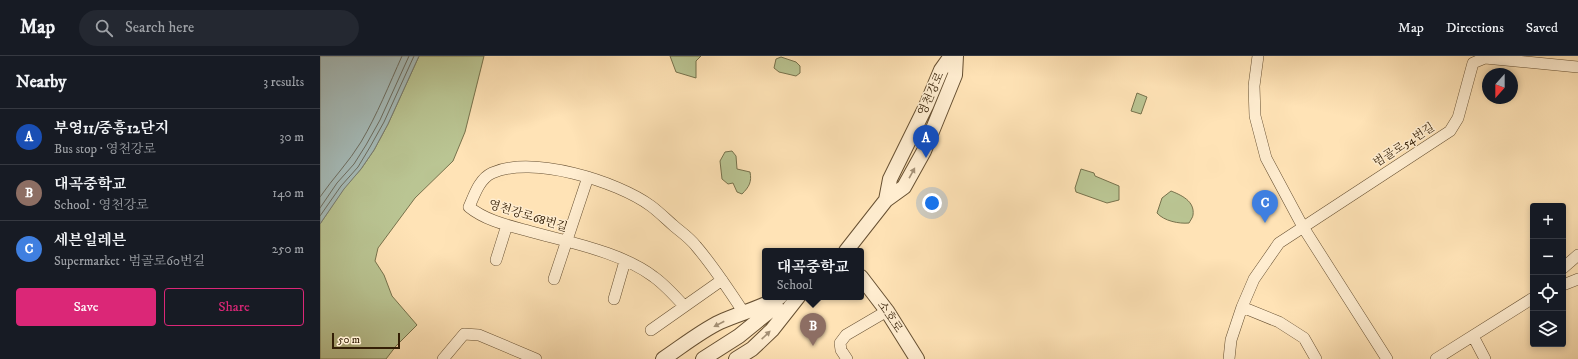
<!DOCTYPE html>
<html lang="en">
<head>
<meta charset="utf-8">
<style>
  body { margin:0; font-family:"IM FELL DW Pica","Noto Serif KR",serif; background:#242831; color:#f1f3f6 }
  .controls { position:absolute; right:12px; bottom:12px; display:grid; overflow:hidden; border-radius:4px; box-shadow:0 2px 6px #0003 }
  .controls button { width:36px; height:36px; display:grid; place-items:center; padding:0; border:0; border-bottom:1px solid #363941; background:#171b24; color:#f1f3f6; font:20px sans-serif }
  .compass { position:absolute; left:1162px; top:12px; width:36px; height:36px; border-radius:50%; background:#171b24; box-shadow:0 2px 6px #0003; rotate:201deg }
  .scale { position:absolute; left:12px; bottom:10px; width:68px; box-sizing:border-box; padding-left:4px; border:2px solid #341f06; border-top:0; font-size:11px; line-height:14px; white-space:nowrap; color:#341f06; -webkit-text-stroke:3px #ffedd0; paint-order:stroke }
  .you { position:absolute; left:612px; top:147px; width:14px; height:14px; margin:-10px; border:3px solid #fff; border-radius:50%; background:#1a73e8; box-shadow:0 0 0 6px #1a73e833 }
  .badge { display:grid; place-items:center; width:26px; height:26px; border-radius:50%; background:#db2777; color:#fff; font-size:13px; font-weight:700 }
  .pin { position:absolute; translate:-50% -33px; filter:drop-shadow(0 1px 2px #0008) }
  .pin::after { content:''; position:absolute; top:21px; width:14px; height:12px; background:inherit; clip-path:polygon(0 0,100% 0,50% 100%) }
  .popup { position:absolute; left:442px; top:192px; width:102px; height:52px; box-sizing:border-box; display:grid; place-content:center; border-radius:4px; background:#171b24; filter:drop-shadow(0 1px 3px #0005); font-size:13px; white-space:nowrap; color:#9ea1a6 }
  .popup b { font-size:15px; color:#f1f3f6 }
  .popup::after { content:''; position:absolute; left:50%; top:100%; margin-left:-8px; border:8px solid transparent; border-top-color:#171b24 }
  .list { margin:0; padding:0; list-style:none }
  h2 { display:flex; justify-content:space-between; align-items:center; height:52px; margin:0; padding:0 16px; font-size:17px }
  h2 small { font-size:13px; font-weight:400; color:#9ea1a6 }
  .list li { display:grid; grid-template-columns:26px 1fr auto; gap:12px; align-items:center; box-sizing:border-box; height:56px; padding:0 16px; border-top:1px solid #363941 }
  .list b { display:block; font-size:15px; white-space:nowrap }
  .list p { margin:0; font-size:13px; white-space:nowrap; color:#9ea1a6 }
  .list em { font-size:13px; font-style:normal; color:#9ea1a6 }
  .actions { display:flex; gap:8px; padding:12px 16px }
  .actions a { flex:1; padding:9px 0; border:1px solid #db2777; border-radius:4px; text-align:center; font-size:14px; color:#db2777 }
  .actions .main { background:#db2777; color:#fff }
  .icon { flex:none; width:22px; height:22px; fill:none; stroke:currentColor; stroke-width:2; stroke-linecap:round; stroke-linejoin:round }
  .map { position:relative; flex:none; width:1258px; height:303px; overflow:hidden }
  header { display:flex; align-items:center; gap:24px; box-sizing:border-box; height:56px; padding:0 20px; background:#171b24; border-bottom:1px solid #363941 }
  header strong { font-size:19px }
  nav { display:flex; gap:22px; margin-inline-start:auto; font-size:14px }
  .search { width:280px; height:36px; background:#242831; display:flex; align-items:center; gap:10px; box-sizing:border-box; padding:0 14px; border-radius:22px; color:#9ea1a6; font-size:15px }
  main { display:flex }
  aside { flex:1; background:#171b24 }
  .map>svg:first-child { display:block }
  .green { fill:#bac593; stroke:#77724c }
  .water { fill:#a5bbb9; stroke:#787d71 }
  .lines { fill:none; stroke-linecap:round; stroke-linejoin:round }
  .shore { stroke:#6c6d60; stroke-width:1 }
  .minor-casing { stroke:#675032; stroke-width:12 }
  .tertiary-casing { stroke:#675032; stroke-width:16 }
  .minor { stroke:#ffedd0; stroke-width:11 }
  .tertiary { stroke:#ffedd0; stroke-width:14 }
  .oneway { fill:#a49075 }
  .labels { text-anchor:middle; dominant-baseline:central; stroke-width:3; stroke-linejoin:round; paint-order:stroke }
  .street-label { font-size:12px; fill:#341f06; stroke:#ffedd0 }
</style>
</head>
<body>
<header>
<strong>Map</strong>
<div class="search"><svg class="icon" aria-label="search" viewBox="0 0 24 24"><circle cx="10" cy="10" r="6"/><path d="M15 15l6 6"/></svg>Search here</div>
<nav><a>Map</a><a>Directions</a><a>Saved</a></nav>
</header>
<main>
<aside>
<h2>Nearby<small>3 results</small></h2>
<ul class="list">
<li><span class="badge" style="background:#1a4fb4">A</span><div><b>부영11/중흥12단지</b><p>Bus stop · 영천강로</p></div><em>30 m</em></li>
<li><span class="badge" style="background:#8d6e63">B</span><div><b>대곡중학교</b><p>School · 영천강로</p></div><em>140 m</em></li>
<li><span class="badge" style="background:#3f7fe0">C</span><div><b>세븐일레븐</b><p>Supermarket · 범골로60번길</p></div><em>250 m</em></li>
</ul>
<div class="actions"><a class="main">Save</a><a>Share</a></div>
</aside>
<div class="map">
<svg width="1258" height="303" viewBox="0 0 1258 303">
  <rect width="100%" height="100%" fill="#ffe3b6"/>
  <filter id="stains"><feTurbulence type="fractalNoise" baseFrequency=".005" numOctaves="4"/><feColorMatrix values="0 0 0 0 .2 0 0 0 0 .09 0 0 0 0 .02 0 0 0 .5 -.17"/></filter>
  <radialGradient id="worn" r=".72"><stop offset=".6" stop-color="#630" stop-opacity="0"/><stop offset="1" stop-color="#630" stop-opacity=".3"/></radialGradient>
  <path class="green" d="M99,0H164L145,76L133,105L95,142L58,192L55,205L64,219L72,240L97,269L76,290L66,303H0V168L24,132L41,113L54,94L68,68Z
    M350,0H381L376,5V22L356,16Z
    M461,1L476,6L480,10V17L476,20L459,16L454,12L456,3Z
    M817,37L827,41L821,58L811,55Z
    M412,95L416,100L417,113L430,116C432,126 429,131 422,138L417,136L413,127L408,128L402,123L400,105L405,96Z
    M761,113L774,117L775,120L799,130V144L787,147L756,136L755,132Z
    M851,135C861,139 875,145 873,159C873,161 870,165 869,167C859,168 844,165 837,157L842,142Z"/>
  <path class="water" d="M0,0H99L68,68L54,94L41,113L24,133L0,168Z"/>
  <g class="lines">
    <path class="shore" d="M0,141C13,122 29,106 41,86C57,59 69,29 82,0
      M0,152L17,127L34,108L46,89L60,64L89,0
      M0,160L21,130L38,111L50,91L64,66L94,0"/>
    <defs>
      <path id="minor" d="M938,0L934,30L935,60L946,102L983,171L1067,303
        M176,204L187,169
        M1243,212L1258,199
        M234,223L268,121
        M1243,229L1258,223
        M294,243L305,205
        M364,250C355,240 345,229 334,221C300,195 246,186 205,174C186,169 165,164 149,151C154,140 159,123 172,117C212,99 297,125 331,150C339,156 346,163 354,170C361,176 370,182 376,190C394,211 409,234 424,257
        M922,251L959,266L984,282L996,303
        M331,274L402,224
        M1153,280L1165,303
        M123,303L144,278L159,279L216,303
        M527,303L521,294L520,287L526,279L567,255
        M909,303L911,284L922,251L934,223L959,187L1130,75L1138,62L1153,7L1165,2L1258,11
        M1116,303L1213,242"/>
      <path id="tertiary" d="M566,144L570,123L606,50L621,14L631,0
        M526,195L566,144L584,131L604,95L635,19L636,0
        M541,221L567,255L597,303
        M343,303C361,291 381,275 400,266C420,257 441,252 460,241
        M383,303L419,280L456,250
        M416,303L432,293L452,274L478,241"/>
    </defs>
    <use href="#minor" class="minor-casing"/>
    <use href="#tertiary" class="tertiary-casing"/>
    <use href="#minor" class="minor"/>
    <use href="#tertiary" class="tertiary"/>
  </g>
  <defs><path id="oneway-solid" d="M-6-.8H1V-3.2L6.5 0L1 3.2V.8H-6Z"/></defs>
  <g class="oneway">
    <use href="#oneway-solid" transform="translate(592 117) rotate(-61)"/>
    <use href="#oneway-solid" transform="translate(399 268) rotate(152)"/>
    <use href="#oneway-solid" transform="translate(446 279) rotate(-43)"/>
  </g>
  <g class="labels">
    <g class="street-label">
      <text transform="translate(611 38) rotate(-66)">영천강로</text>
      <text transform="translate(1084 89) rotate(-33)">범골로54번길</text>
      <text transform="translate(208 160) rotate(17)">영천강로68번길</text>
      <text transform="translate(570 261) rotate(56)">소호로</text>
    </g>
  </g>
  <rect width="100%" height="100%" filter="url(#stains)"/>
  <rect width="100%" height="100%" fill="url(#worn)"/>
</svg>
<div class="controls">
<button>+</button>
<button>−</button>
<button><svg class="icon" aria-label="locate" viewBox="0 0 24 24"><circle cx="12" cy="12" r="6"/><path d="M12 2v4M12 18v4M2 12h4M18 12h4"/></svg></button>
<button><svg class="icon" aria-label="layers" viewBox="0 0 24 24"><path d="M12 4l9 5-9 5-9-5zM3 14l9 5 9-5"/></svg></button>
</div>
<svg class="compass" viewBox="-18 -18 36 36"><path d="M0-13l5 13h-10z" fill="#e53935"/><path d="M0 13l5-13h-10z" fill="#9ea1a6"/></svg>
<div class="scale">50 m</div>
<div class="you"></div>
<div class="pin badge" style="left:606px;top:102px;background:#1a4fb4">A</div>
<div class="pin badge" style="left:493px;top:290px;background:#8d6e63">B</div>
<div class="popup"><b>대곡중학교</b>School</div>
<div class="pin badge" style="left:945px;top:167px;background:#3f7fe0">C</div>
</div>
</main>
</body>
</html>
